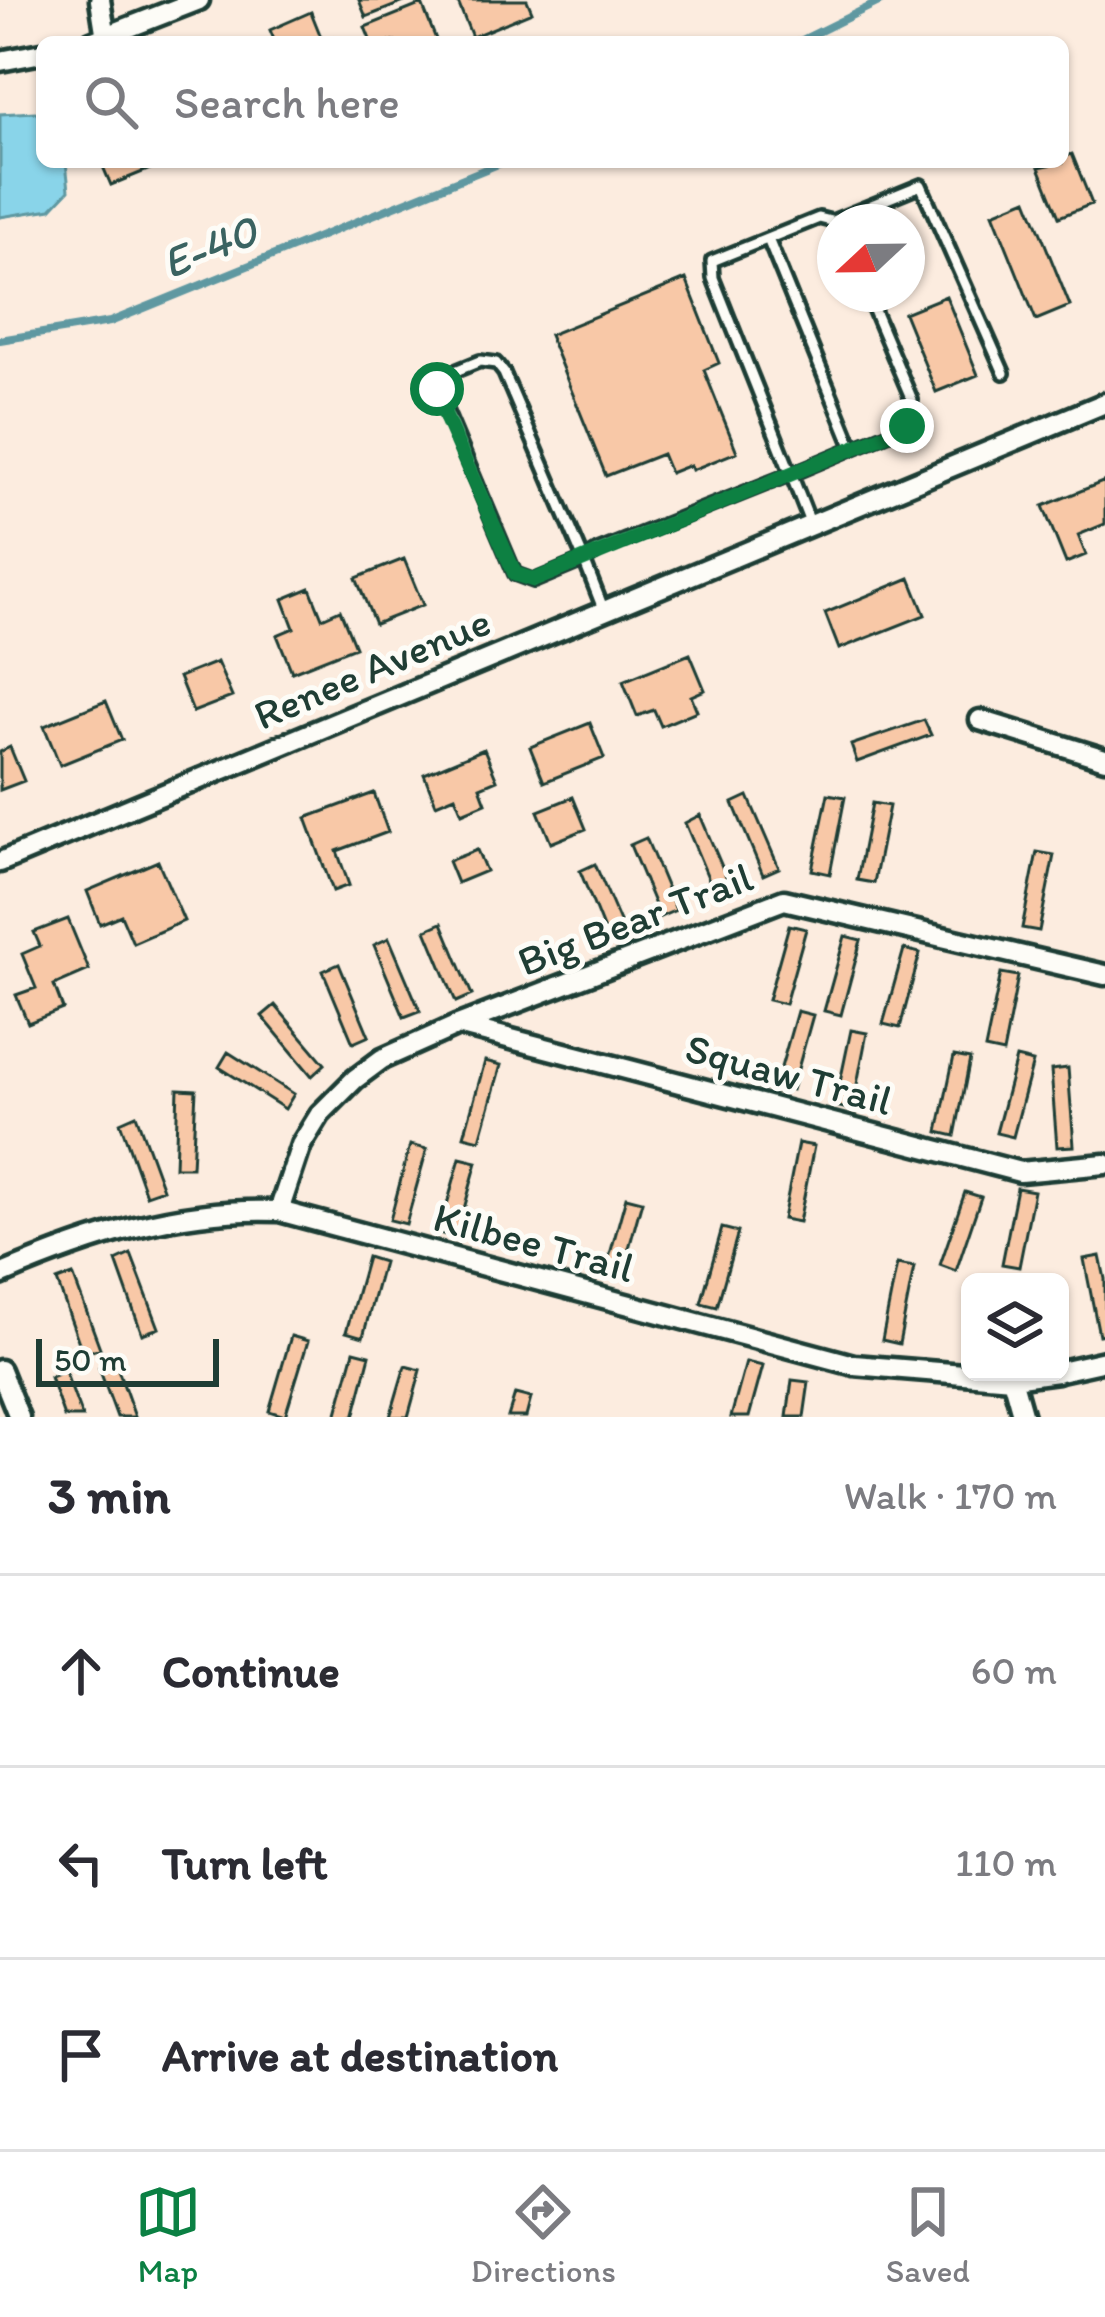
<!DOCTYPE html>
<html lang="en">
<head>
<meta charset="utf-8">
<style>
  body { margin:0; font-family:Itim,sans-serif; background:#f2f2f3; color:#2b2b33 }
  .controls { position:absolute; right:36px; bottom:36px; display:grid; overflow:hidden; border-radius:18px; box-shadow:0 3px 9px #0004 }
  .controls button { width:108px; height:108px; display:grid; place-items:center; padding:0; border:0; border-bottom:3px solid #e1e1e2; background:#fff; color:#2b2b33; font:60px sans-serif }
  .compass { position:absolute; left:817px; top:204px; width:108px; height:108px; border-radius:50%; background:#fff; box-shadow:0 3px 9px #0004; rotate:248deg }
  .scale { position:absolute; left:36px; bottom:30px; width:183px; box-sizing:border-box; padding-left:12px; border:6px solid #1f3d34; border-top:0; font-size:33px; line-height:42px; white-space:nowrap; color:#1f3d34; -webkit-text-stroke:9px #fdfcf7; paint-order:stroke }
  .stop { position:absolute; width:36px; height:36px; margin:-27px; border:9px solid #0b8043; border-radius:50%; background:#fff }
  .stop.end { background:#0b8043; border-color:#fff; box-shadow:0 3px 12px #0008 }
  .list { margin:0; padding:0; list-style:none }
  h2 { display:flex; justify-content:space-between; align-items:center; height:156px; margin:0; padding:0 48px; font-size:51px }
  h2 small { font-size:39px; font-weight:400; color:#7c7c81 }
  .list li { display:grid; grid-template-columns:78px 1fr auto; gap:36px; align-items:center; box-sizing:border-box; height:192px; padding:0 48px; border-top:3px solid #e1e1e2 }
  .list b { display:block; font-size:45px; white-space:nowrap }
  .list em { font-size:39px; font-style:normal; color:#7c7c81 }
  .icon { flex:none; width:66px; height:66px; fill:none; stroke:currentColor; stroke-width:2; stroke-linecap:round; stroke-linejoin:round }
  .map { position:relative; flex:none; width:1105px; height:1417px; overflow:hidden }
  .search { position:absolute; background:#fff; box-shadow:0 3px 9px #0004; left:36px; right:36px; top:36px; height:132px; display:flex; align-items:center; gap:30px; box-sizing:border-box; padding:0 42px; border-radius:18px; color:#7c7c81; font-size:45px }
  .sheet { height:732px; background:#fff }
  nav { display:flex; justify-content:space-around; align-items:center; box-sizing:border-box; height:168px; border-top:3px solid #e1e1e2; background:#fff; font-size:33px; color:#7c7c81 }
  nav a { display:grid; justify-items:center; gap:6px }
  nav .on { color:#0b8043 }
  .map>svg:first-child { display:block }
  .water { fill:#89d4e9; stroke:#5f98a1; stroke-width:3 }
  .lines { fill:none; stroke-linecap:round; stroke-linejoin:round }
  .stream { stroke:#5f98a1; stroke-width:8 }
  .building { fill:#f8c8a7; stroke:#1f3d34; stroke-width:3 }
  .lane-casing { stroke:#1f3d34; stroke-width:18 }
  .street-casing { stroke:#1f3d34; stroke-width:27 }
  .lane { stroke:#fdfcf7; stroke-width:9 }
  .street { stroke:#fdfcf7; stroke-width:18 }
  .route { stroke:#0b8043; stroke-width:15 }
  .labels { text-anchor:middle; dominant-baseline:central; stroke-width:10; stroke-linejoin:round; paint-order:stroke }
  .street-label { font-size:42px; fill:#1f3d34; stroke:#fdfcf7 }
  .water-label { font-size:45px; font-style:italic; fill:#3a6361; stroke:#fdfcf7 }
</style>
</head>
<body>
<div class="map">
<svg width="1105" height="1417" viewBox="0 0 1105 1417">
  <rect width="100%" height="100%" fill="#fcecdf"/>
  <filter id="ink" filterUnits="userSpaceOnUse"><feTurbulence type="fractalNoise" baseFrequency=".00833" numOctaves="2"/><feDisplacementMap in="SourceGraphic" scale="24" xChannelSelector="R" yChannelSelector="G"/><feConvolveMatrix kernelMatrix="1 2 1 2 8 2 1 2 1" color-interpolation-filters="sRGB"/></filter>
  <g filter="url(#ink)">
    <path class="water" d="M35,112L42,119V162H66L69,190L51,209L0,217V114Z"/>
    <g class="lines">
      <path class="stream" d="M798,42L883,0
        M0,340L110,322L503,162"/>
    </g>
    <path class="building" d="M359,0H409L366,17Z
      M457,0H527L532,12L472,37Z
      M422,4L437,42H371L365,27Z
      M311,12L323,42L333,37L334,42H275L270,30Z
      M1072,154L1092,204L1059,217L1039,167L1063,162V157Z
      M101,162H167L111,185Z
      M1027,199L1070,306L1036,320L993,213Z
      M686,279L719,363L704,370L737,452L692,470L690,465L670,473L662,454L606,476L549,335Z
      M946,296L978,375L936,392L904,313Z
      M1105,481V524L1078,535L1086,555L1066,563L1043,506Z
      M404,559L423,605L375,624L356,578Z
      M910,578L925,615L839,649L825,613Z
      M310,588L322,618L340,610L355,647L292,672L277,635L294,628L283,599Z
      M690,654L705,690L691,696L697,711L661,726L654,710L637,716L623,681Z
      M217,662L232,697L193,712L179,677Z
      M106,701L122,740L60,765L44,726Z
      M924,720L931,735L857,762L851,745Z
      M590,723L604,758L544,782L530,747Z
      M10,747L24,781L0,790V752Z
      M484,749L497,780L480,787L486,803L462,813L455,796L436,804L424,774Z
      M374,793L388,832L337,851L349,885L333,891L306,818Z
      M828,794L845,797L830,874L812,870Z
      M748,796L779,868L763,875L733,803Z
      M573,797L586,829L551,843L538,811Z
      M872,803L889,806L874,883L857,880Z
      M700,815L731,888L715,894L685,823Z
      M646,838L676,910L660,917L630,845Z
      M477,850L486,871L457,883L448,861Z
      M1037,852L1054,855L1039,931L1022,928Z
      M158,861L184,921L133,943L121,915L100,924L87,891Z
      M595,864L626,936L609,943L580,871Z
      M68,919L89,970L54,985L63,1009L28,1023L16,995L36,988L22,954L40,946L34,932Z
      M442,923L472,995L456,1002L426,930Z
      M789,925L806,929L785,1004L768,1000Z
      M845,936L861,940L841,1015L824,1011Z
      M389,938L420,1011L404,1017L374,945Z
      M904,949L920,953L900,1028L883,1024Z
      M339,964L369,1036L353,1043L323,971Z
      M1001,973L1018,976L1003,1053L985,1049Z
      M275,1005L325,1064L312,1076L262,1016Z
      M797,1011L813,1015L792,1090L776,1085Z
      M851,1030L867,1033L852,1110L835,1106Z
      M228,1052L294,1094L285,1109L219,1067Z
      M954,1056L970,1059L955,1136L938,1132Z
      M1016,1058L1033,1062L1013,1137L996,1133Z
      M485,1061L501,1065L480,1140L464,1136Z
      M1068,1068L1074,1146L1057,1147L1051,1070Z
      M178,1089L196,1090L192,1167H175Z
      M136,1115L163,1189L146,1195L120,1122Z
      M798,1143L814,1146L799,1222L783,1219Z
      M410,1145L427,1149L406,1224L390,1220Z
      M460,1158L477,1162L456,1238L439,1233Z
      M1017,1188L1034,1191L1019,1267L1002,1264Z
      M965,1192L981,1197L956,1271L940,1265Z
      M626,1197L642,1201L621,1277L605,1272Z
      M722,1228L738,1232L717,1307L701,1303Z
      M131,1254L159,1328L142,1334L116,1261Z
      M1100,1256L1105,1279V1334L1099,1335L1084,1259Z
      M367,1257L383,1262L363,1337L346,1332Z
      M897,1264L914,1267L899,1344L882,1340Z
      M73,1275L100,1348L83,1354L57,1281Z
      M291,1336L308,1341L285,1416L269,1411Z
      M354,1351L370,1355L354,1417H336Z
      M115,1361L135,1417H117L99,1368Z
      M746,1362L763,1366L749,1417H731Z
      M405,1366L421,1370L408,1417H390Z
      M65,1371L82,1417H64L50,1377Z
      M792,1380L809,1382L804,1417H787Z
      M515,1394L531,1398L526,1417H508Z"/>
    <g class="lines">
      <defs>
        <path id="lane" d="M835,220L921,185L1004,373
          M835,222L819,218L712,261L713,278L791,474L906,426L912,400L867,294
          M768,239L853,448
          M480,361L496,363L504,373L584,560L534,581L515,574L437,389L448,374Z
          M604,611L584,560L598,551L791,474L811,525"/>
        <path id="street" d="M100,0L106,38
          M91,42L199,0
          M0,61L42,53
          M980,720L1105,759
          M0,862L1105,403
          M458,1025L1020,1172L1105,1164
          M279,1211L301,1145L320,1114L355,1079L382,1059L458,1025L784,900L1105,975
          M0,1275C91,1236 179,1207 279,1211L854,1365L1012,1378L1057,1372
          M0,1370L19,1417
          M1060,1371L1105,1361
          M1012,1378L1023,1417"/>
      </defs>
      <use href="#lane" class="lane-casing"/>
      <use href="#street" class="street-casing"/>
      <use href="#lane" class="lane"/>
      <use href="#street" class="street"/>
    </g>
  </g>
  <g class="lines" filter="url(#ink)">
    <path class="route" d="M437,389L447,420L515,574L534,580L907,426"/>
  </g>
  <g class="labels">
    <g class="street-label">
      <text transform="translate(372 668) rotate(-23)">Renee Avenue</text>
      <text transform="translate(635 919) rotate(-21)">Big Bear Trail</text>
      <text transform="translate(789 1074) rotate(15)">Squaw Trail</text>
      <text transform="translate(534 1242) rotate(15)">Kilbee Trail</text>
    </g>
    <g class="water-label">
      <text transform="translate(209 246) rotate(-22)">E-40</text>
    </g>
  </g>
</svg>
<div class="controls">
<button><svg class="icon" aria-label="layers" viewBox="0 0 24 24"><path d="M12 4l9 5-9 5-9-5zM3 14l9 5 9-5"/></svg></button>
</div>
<svg class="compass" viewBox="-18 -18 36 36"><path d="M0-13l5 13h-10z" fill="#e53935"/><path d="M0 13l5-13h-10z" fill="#7c7c81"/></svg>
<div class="scale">50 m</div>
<div class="stop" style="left:437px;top:389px"></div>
<div class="stop end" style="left:907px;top:426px"></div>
<div class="search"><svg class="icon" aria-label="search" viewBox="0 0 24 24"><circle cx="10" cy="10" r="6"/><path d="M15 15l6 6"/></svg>Search here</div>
</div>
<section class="sheet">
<h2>3 min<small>Walk · 170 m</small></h2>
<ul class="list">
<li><svg class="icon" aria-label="ahead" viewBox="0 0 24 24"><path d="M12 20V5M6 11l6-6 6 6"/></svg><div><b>Continue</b></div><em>60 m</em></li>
<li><svg class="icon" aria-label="left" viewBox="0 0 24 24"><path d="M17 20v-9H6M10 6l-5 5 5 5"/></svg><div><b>Turn left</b></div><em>110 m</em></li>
<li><svg class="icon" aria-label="arrive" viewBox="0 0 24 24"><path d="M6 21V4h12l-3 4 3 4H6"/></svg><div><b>Arrive at destination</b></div></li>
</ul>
</section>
<nav>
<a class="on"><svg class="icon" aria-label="map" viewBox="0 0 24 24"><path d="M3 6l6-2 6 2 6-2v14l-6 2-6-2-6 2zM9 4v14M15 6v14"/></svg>Map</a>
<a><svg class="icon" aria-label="directions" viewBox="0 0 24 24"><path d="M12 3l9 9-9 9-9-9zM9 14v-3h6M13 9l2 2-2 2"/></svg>Directions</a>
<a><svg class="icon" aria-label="saved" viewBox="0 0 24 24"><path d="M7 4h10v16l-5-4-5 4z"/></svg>Saved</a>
</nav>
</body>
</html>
